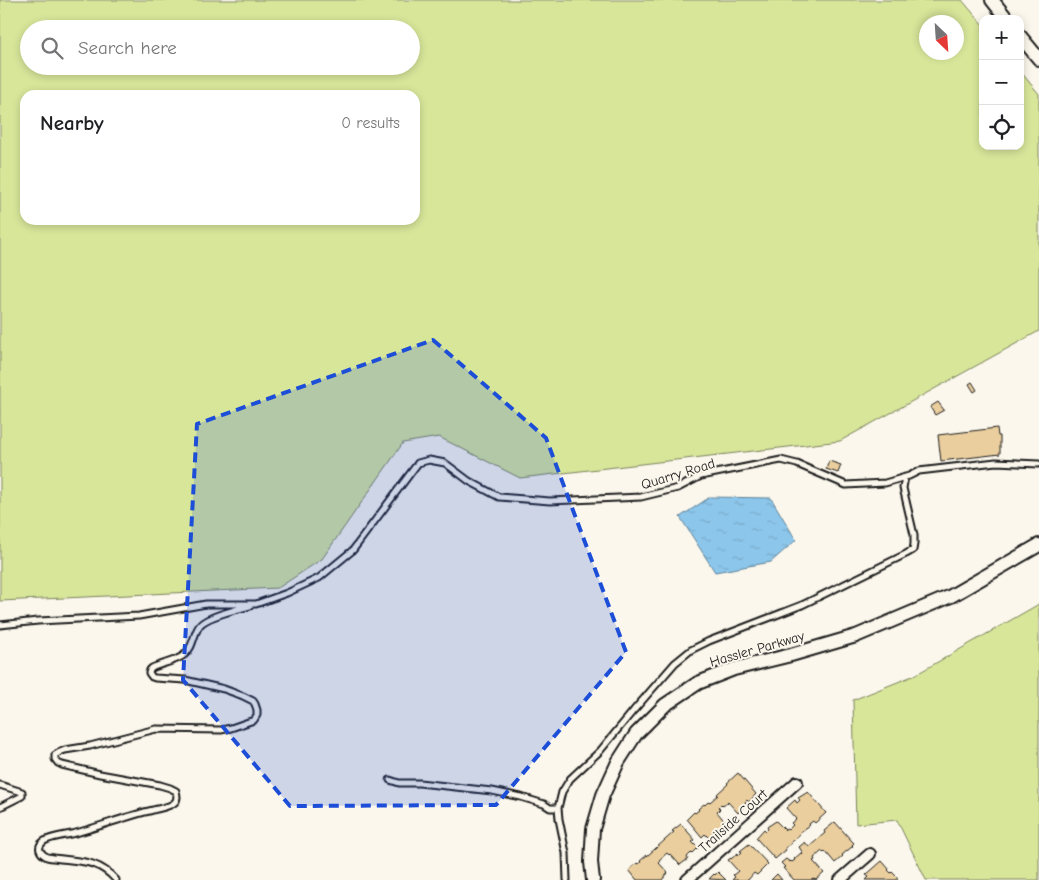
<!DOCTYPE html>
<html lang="en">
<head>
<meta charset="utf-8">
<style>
  body { margin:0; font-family:"Comic Neue",sans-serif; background:#f6f6f6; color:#202124 }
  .controls { position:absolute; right:15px; top:15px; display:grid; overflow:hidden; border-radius:10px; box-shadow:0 2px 8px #0003 }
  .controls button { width:45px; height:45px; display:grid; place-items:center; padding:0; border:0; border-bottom:1px solid #e0e0e0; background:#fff; color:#202124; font:25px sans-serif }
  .compass { position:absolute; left:919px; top:15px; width:45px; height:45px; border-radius:50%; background:#fff; box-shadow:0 2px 8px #0003; rotate:155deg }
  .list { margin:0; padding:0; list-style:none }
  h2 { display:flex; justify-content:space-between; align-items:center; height:65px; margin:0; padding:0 20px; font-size:21px }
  h2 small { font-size:16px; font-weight:400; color:#757577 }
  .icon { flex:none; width:28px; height:28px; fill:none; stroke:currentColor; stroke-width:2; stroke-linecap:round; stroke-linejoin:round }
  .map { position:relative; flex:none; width:1039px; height:880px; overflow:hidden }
  .search { position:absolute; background:#fff; box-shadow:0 2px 8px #0003; left:20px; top:20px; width:400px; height:55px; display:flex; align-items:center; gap:12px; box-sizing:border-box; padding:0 18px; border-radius:28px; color:#757577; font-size:19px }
  .panel { position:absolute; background:#fff; box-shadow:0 2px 8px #0003; left:20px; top:90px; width:400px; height:135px; border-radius:15px }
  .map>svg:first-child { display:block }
  .grass { fill:#d8e69a; stroke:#7a815b; fill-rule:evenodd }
  .water { fill:url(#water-ripples); stroke:#5f8298 }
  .building { fill:#eace9e; stroke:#1c1c1c }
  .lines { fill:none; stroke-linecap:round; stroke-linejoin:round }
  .service-casing { stroke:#1c1c1c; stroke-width:9 }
  .minor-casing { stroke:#1c1c1c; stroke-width:14 }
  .tertiary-casing { stroke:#1c1c1c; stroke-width:16 }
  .service { stroke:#fbf7ec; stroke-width:5 }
  .minor { stroke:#fbf7ec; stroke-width:10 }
  .tertiary { stroke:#fbf7ec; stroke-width:12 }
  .marked { fill:#1d4ed8; fill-opacity:0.2; stroke:#1d4ed8; stroke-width:4; stroke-dasharray:10 6; stroke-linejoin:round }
  .labels { text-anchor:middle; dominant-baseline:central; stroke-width:4; stroke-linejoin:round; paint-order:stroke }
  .street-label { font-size:14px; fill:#1c1c1c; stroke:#fbf7ec }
</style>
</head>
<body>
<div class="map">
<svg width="1039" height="880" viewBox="0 0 1039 880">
  <defs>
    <pattern id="water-ripples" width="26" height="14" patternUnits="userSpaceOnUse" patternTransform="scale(1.25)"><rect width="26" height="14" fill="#8cc6eb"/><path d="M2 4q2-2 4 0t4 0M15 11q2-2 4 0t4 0" fill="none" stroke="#78aac9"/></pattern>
  </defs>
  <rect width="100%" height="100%" fill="#fbf7ec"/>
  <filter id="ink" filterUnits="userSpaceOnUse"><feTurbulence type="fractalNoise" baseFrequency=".02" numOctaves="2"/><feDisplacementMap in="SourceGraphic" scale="10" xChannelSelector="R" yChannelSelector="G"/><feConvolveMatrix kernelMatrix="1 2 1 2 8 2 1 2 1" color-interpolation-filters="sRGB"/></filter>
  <g filter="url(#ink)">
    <path class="grass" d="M0,0H962L983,25V146H1020V71L1039,94V331L840,441L520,478L439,437L403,443L322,559L278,588L0,601ZM926,22H956V52H926ZM29,29H411V66H29ZM25,95H415V220H25Z
      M1039,604V880H926L897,820L856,824L853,700L915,675Z"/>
    <path class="water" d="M710,497L771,498L796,540L771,562L715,572L680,517Z"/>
    <path class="building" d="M972,382L977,390L974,392L969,384Z
      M938,402L944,410L935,415L930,407Z
      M997,428L998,436H1000V454L941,461L938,435Z
      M829,461L841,465L838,473L826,469Z
      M738,773L756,794L749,802L747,800L745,802L746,804L738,813L728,802L723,806L721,804L718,807L720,809L717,812L727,824L718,831L716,829L713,832L714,833L709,838L705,834L702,837L687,819L694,812L695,813L699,810L698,809L704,804L705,805L709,801L710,802L718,795L717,794L728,784L727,783Z
      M808,792L826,813L815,823L813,821L809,824L810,825L799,833L800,834L791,842L792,843L785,848L786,850L775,859L756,838L764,829L766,831L768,829L767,827L776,821L785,830L787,829L788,830L793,825L791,823L796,819L786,808L795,800L797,803L800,800L798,798Z
      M835,822L851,840L854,843L852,845L853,846L842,855L843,856L835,863L825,851L823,853L822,851L814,858L815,860L813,861L824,873L816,880L813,879L812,880H794L783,868L785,867L781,863L786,859L790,862L791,861L792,862L795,860L794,859L801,853L802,854L803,853L799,847L805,842L809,847L825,833L824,831Z
      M681,824L695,840L692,842L698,848L692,854L691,853L687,857L688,859L680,865L670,854L669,855L667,853L659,860L660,862L659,863L668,873L662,880H637L629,870L637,863L638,864L641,862L640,861L647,855V856L674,832L672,831Z
      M749,844L768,864L757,875L754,873L748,880H732L735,877L733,875L738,871L728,860L731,858V859L738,853L739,855L742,852L740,851Z
      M882,861L889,869L888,870L891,873L892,872L898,878L897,880H866L869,877L866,875Z
      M718,872L726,880L709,879L714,874L715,875Z
      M777,874L782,880H771Z"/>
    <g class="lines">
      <defs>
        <path id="service" d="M0,625L38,621L139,616L206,604H256L287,593L319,578L353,550L418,463L429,460L445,463L469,481L499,497L550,501L641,497L678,488L701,476L781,460L797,464L846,485L885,483L909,476L919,471L996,462L1039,464
          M390,780L399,783H419L492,791L521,797L544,804L550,808H558
          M0,785L22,792V796L0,807
          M116,880C96,857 74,862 47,857C41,854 36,848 43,842C48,837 68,835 76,833C102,826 127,816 153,810C160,808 171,807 175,802C178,799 177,795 176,791L170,788L160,785L100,774L62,765L58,763L55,759V755L60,752L65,750L90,746L156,729L221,730L231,728L254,720L257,715V710L255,704L253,701L243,696L224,689L185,680L155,678L152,677L149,673L150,670L152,668C162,663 175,662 184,655C194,648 193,633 200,625C207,616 239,609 250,606
          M567,880L566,853L559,819L558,808L562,792L570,779L600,751L634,710L675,663L691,650L709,641L802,605L906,554L913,550L914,544V535L903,488L905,477"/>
        <path id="minor" d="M687,880L797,782
          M840,880L870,854"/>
        <path id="tertiary" d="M992,0L1007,19
          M1020,36L1039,59
          M593,880L591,862L593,829L603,795L618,762L636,734L665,705L698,683L734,669L791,655L856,636L951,596L1039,545"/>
      </defs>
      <use href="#service" class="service-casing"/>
      <use href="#minor" class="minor-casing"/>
      <use href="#tertiary" class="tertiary-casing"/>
      <use href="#service" class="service"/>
      <use href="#minor" class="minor"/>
      <use href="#tertiary" class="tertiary"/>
    </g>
  </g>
  <path class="marked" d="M433,340L546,438L626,652L496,805L290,806L183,680L197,424Z"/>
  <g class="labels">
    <g class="street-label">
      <text transform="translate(678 474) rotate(-17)">Quarry Road</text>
      <text transform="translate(757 649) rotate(-16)">Hassler Parkway</text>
      <text transform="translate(733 821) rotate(-42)">Trailside Court</text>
    </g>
  </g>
</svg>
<div class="controls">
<button>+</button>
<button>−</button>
<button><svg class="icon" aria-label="locate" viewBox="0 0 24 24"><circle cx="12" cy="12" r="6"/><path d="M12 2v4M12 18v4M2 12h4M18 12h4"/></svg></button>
</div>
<svg class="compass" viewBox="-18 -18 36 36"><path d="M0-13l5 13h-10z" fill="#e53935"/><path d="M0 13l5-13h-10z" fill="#757577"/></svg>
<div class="search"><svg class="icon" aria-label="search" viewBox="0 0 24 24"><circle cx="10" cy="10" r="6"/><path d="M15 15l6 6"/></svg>Search here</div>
<section class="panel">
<h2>Nearby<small>0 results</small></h2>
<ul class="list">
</ul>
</section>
</div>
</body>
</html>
